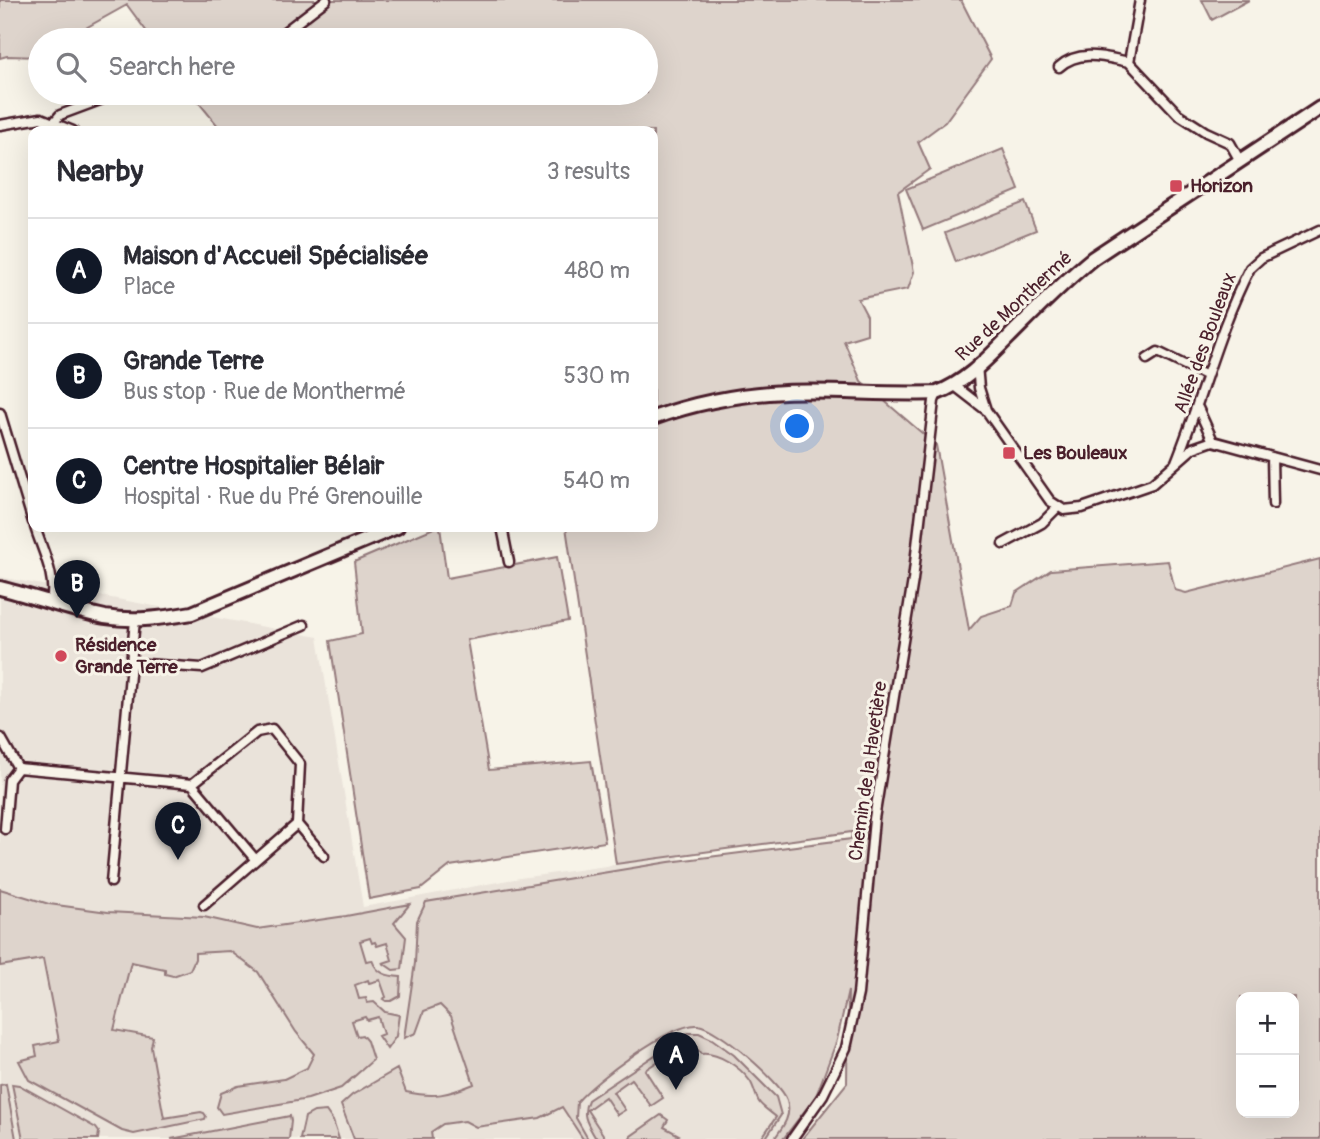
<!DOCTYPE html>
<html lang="en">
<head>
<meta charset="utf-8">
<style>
  body { margin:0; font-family:Pangolin,sans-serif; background:#f7f7f7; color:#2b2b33 }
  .controls { position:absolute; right:21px; bottom:21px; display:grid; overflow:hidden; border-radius:14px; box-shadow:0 7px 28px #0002 }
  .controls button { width:63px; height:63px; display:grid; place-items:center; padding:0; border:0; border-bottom:2px solid #e1e1e2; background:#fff; color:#2b2b33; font:35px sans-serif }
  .you { position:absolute; left:798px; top:427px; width:24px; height:24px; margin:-18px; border:5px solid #fff; border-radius:50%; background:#1a73e8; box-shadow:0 0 0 10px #1a73e833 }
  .badge { display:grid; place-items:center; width:46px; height:46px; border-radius:50%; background:#111827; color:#fff; font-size:23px; font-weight:700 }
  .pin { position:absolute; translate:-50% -58px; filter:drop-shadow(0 2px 4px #0008) }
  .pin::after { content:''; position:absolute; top:37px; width:24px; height:21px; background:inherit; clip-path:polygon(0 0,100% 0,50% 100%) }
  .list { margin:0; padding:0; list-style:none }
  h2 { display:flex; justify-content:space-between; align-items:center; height:91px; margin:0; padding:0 28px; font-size:30px }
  h2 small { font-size:23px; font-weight:400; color:#7c7c81 }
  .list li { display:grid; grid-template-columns:46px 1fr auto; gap:21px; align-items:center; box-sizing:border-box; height:105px; padding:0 28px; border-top:2px solid #e1e1e2 }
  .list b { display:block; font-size:26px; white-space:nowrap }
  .list p { margin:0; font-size:23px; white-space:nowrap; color:#7c7c81 }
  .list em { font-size:23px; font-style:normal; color:#7c7c81 }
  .icon { flex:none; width:38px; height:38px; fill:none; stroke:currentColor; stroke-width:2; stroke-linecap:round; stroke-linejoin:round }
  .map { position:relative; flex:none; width:1320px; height:1139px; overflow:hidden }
  .search { position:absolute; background:#fff; box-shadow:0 7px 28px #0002; left:28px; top:28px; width:630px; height:77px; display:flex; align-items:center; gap:18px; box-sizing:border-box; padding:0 24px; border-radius:38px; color:#7c7c81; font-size:26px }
  .panel { position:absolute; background:#fff; box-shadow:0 7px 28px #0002; left:28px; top:126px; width:630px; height:406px; border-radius:14px }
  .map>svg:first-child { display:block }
  .built { fill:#eae3da }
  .green { fill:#ded4cc; stroke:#947a7c; stroke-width:2; fill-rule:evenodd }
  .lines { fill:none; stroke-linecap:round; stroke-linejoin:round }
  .street-casing { stroke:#4a1f2b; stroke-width:13 }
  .primary-casing { stroke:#4a1f2b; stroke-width:18 }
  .street { stroke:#f7f3e8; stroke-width:8 }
  .primary { stroke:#f7f3e8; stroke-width:12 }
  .poi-dot { fill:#d1495b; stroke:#f7f3e8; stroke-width:2.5 }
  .labels { text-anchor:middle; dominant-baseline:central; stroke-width:6; stroke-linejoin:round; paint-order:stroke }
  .poi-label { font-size:19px; font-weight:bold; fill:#4a1f2b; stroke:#f7f3e8; text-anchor:start }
  .street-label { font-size:19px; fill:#4a1f2b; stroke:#f7f3e8 }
</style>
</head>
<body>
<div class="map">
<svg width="1320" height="1139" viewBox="0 0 1320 1139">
  <rect width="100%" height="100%" fill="#f7f3e8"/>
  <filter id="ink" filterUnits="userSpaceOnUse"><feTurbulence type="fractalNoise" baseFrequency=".0143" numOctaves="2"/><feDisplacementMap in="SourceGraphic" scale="14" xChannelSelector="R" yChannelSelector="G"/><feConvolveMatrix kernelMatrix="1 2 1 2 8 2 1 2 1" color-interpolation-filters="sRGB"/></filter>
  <g filter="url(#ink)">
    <path class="built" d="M0,577L318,637L363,907L520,878L678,856L805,1122L790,1139H0Z"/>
    <path class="green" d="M0,0H961L991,59L945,122L918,142L930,169L898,192L914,272L908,289L858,299L867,316V334L844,341L861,381L936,445L969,630L981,616L1012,606L1016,593L1051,570L1168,561L1175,590L1186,593L1320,559V1139H802L847,1083L848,991L837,1040L816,1096L783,1139H774C783,1127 792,1116 787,1100C781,1082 717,1027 698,1025C670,1023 595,1081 577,1102L576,1118L588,1139H583L562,1107L540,1118L476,1127L465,1121L443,1124L431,1132L432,1139H354L341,1105L352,1095L397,1069L406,1092C435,1098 447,1095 474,1084L451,1016L440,1005L424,1011L416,1033L404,1038L415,963L417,921L426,902L669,862L851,839L852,832L616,864L566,527H653V131H222L191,93H646V40H153L127,5L64,40H40V57L7,56L0,58ZM1241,997H1294V1113H1241Z
      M1202,0H1249L1212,20Z
      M1003,149L1019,190L923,230L906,189Z
      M1025,202L1036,230L956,262L945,233Z
      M436,527H440L447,578L557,557L568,621L467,640L489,770L591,761L605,842L450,866L421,889L369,899L330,641L362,634L354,562Z
      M0,889L49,904L108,912L204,917L257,929L346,916L410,904L394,923L406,937L402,969L393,970L383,963L392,960L387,943L377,946L375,942L372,943L370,938L360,941L366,961L372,960C377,974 387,976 401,977L400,996L391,1001H386L383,999L386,997L380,980L369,983L368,980L355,985L359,999L366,998L367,1003L374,1002L385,1012L399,1015L396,1036L387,1049L378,1036L383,1034L378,1017L367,1020L365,1017L352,1021L357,1036L362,1035L367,1041L373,1060L341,1088L308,1099L222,1114L217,1107L221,1093L238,1086L284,1079L307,1068L314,1054L296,1032L258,972L230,951L195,953V959L190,970L173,976L165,974V969L131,962L114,1030L153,1037L151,1047L164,1118L201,1112L204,1113L206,1116L205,1119L134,1134L122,1131L29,1080L19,1061L37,1056L35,1046L59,1041L43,959L0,966Z
      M688,1033H699L712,1039L734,1055L776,1097L781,1115L765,1139H761L776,1117C772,1113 762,1107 759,1102C755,1095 754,1087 750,1081C740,1067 718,1052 701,1054L690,1039L670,1052L683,1070L675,1075L663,1058L645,1070L663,1098L651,1106L631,1079L613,1092L625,1110L617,1115L605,1097L587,1110L606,1139L595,1137C587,1123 581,1115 588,1100Z
      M6,1084L16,1139H0V1085Z
      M12,1084L19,1085L96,1128L99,1132L98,1139H23Z
      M326,1111L333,1121L339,1139H300L305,1117L314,1112Z
      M661,1115L668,1120L664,1127L679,1135L673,1139H630L631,1136Z
      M290,1116L291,1121L289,1139H171Z"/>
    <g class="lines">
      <defs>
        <path id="street" d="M274,40L326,0
          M1129,62L1178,114L1206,132L1230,143L1240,161
          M1129,62L1140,0
          M1059,67C1080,49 1104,57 1129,62
          M54,122L60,115L119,93
          M0,125L41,118L73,131
          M1147,359L1158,352L1205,375
          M977,365L979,388L986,410
          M955,386L986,410L1050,501L1064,510L1082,508L1152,484L1193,448L1213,441
          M1198,408L1213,441
          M0,413L33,522
          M1213,441L1320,470
          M1272,457L1273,504
          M1176,462C1202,398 1218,330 1250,268L1261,258L1320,230
          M35,527C42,550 57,577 51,602
          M502,527L509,562
          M1003,544L1042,523L1058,507
          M132,663L202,668L304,625
          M1,738L18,768L192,784L257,732L272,729L300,764L297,824L204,905
          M192,784L255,859
          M297,824L324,856
          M5,829L9,780L18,768
          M111,882L135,620
          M792,1139L823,1095L846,1048L858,994L874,819L913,580L934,401L937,393"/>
        <path id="primary" d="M653,418C695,403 740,394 785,392C835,390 886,395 937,393C966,382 987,359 1009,337C1036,310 1063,282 1093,258L1320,108
          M0,588C35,597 70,610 105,617C134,622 163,618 192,613L397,527"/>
      </defs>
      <use href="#street" class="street-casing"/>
      <use href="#primary" class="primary-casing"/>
      <use href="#street" class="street"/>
      <use href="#primary" class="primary"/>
    </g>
  </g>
  <g class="poi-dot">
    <rect x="1169" y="179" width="14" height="14" rx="3.5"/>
    <rect x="1002" y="446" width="14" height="14" rx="3.5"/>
    <circle cx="61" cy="656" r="7"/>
  </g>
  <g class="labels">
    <g class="poi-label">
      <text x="1190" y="186">Horizon</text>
      <text x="1023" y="453">Les Bouleaux</text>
      <text x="75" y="645">Résidence<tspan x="75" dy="22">Grande Terre</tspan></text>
    </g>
    <g class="street-label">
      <text transform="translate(1014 306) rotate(-43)">Rue de Monthermé</text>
      <text transform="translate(1205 343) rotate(-70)">Allée des Bouleaux</text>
      <text transform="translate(868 771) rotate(-82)">Chemin de la Havetière</text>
    </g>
  </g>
</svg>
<div class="controls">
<button>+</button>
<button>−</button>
</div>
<div class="you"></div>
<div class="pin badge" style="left:676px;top:1090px">A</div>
<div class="pin badge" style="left:77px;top:618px">B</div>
<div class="pin badge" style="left:178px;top:860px">C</div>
<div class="search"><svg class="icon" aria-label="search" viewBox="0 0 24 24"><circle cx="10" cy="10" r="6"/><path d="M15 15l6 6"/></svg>Search here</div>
<section class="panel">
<h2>Nearby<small>3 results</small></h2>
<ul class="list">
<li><span class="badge">A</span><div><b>Maison d'Accueil Spécialisée</b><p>Place</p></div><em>480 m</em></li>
<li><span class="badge">B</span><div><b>Grande Terre</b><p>Bus stop · Rue de Monthermé</p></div><em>530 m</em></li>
<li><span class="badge">C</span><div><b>Centre Hospitalier Bélair</b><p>Hospital · Rue du Pré Grenouille</p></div><em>540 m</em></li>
</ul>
</section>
</div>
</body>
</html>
